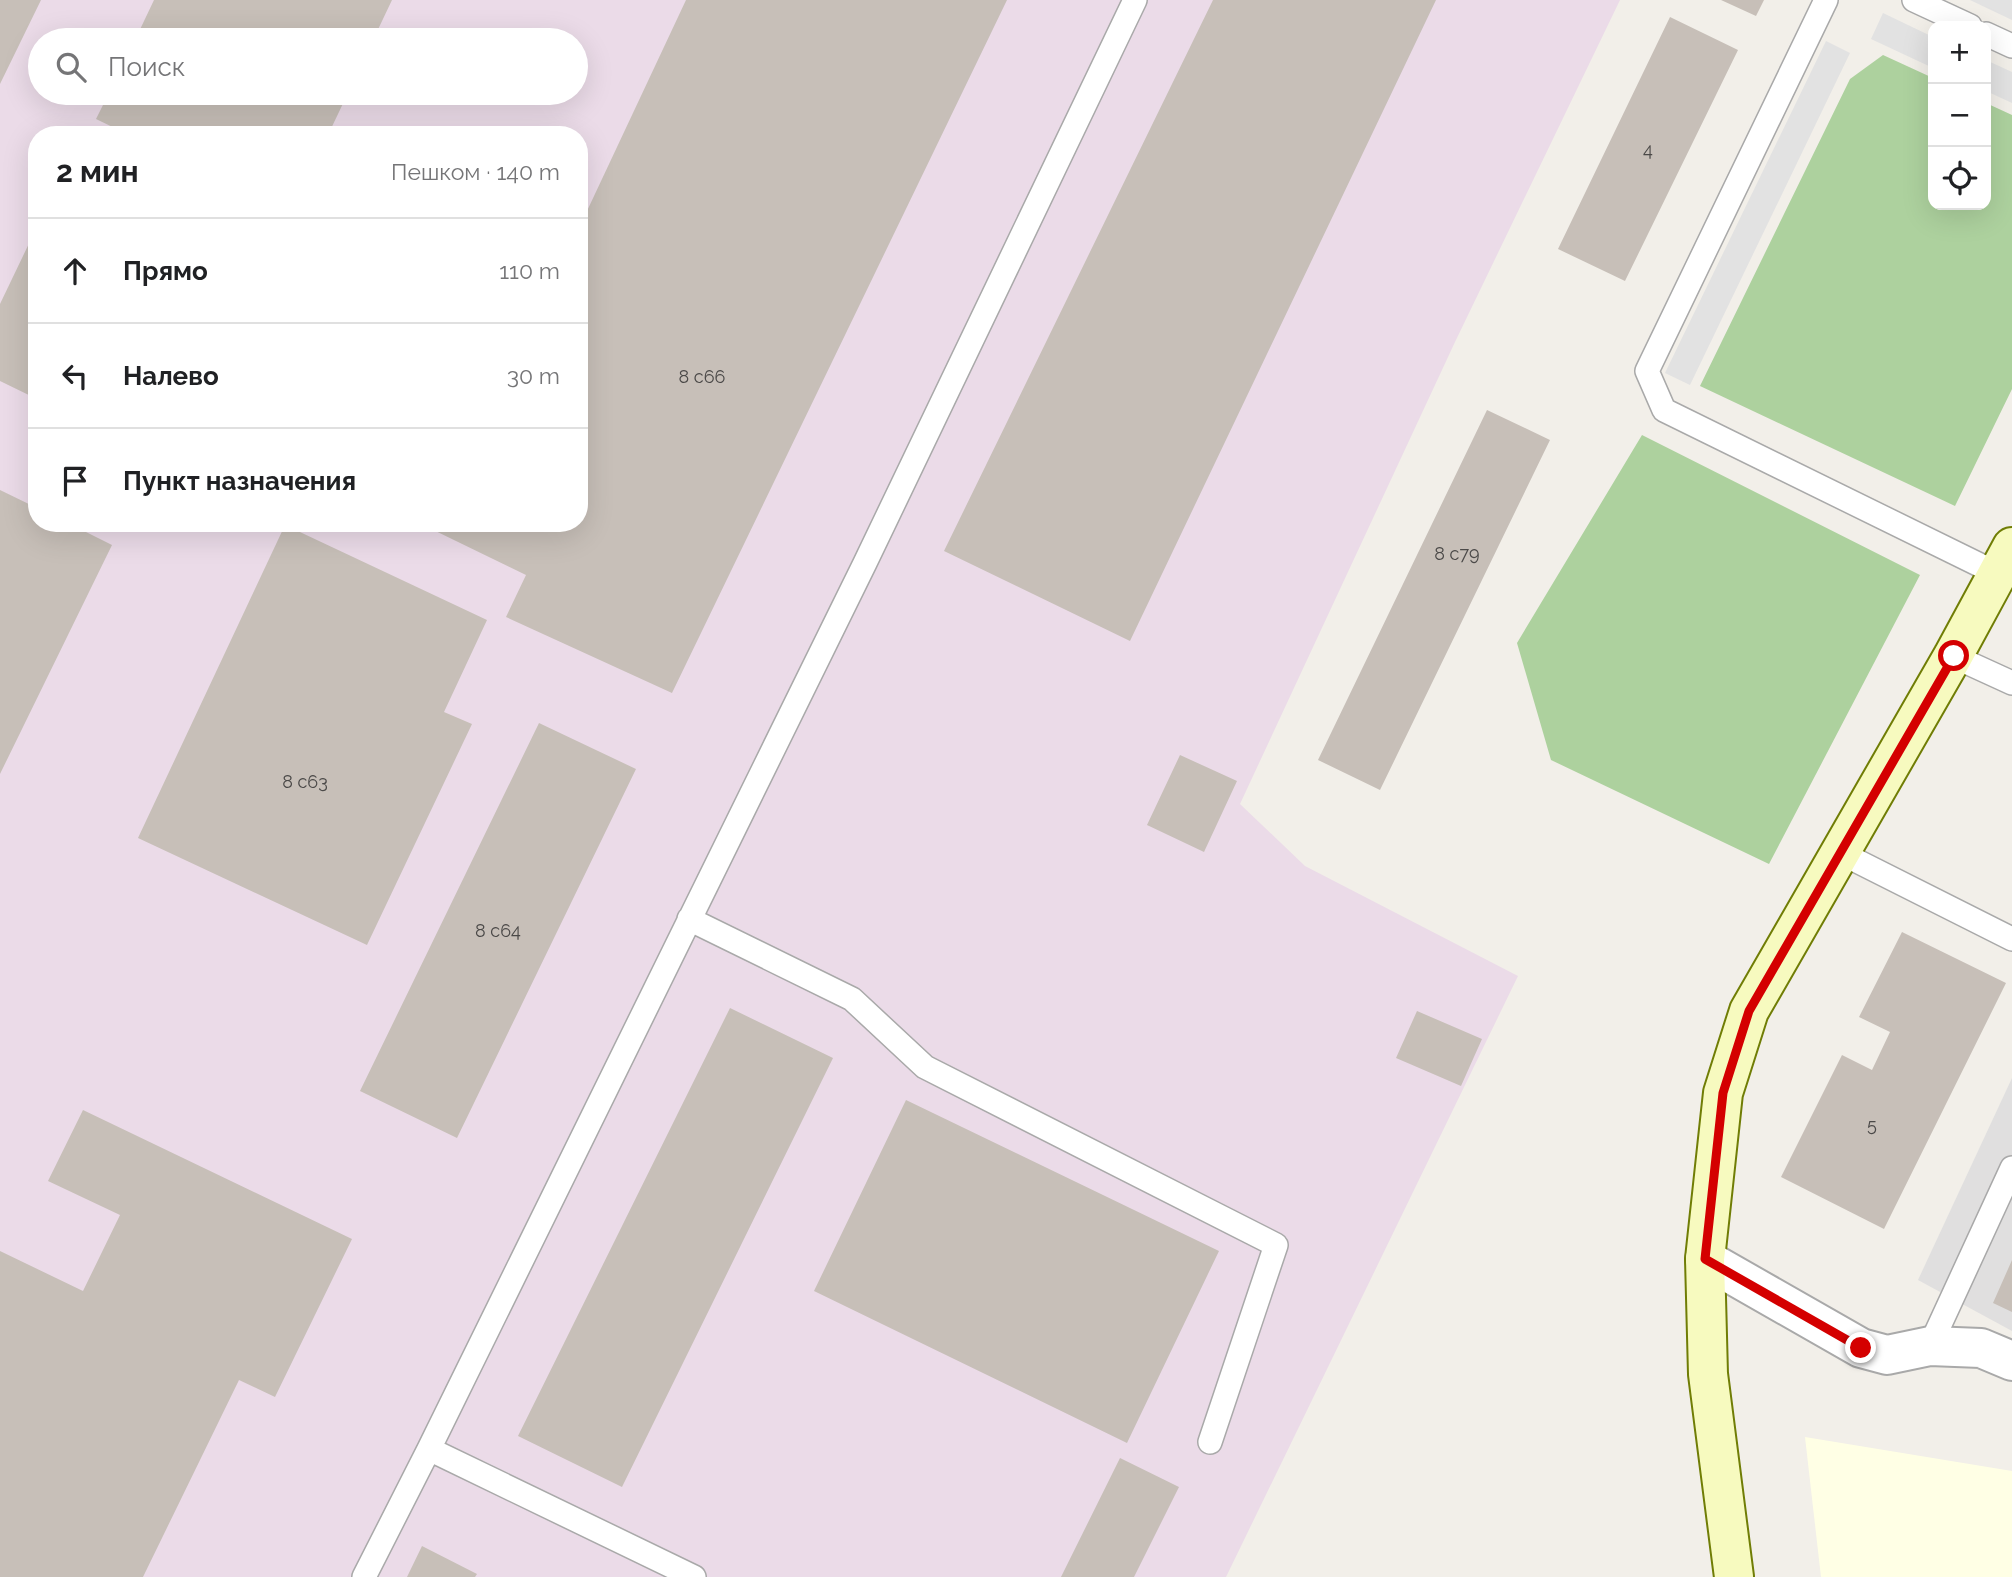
<!DOCTYPE html>
<html lang="ru">
<head>
<meta charset="utf-8">
<style>
  body { margin:0; font-family:Raleway,sans-serif; background:#f6f6f6; color:#202124 }
  .controls { position:absolute; right:21px; top:21px; display:grid; overflow:hidden; border-radius:14px; box-shadow:0 7px 28px #0002 }
  .controls button { width:63px; height:63px; display:grid; place-items:center; padding:0; border:0; border-bottom:2px solid #e0e0e0; background:#fff; color:#202124; font:35px sans-serif }
  .stop { position:absolute; width:21px; height:21px; margin:-16px; border:5px solid #d40000; border-radius:50%; background:#fff }
  .stop.end { background:#d40000; border-color:#fff; box-shadow:0 2px 7px #0008 }
  .list { margin:0; padding:0; list-style:none }
  h2 { display:flex; justify-content:space-between; align-items:center; height:91px; margin:0; padding:0 28px; font-size:30px }
  h2 small { font-size:23px; font-weight:400; color:#757577 }
  .list li { display:grid; grid-template-columns:46px 1fr auto; gap:21px; align-items:center; box-sizing:border-box; height:105px; padding:0 28px; border-top:2px solid #e0e0e0 }
  .list b { display:block; font-size:26px; white-space:nowrap }
  .list em { font-size:23px; font-style:normal; color:#757577 }
  .icon { flex:none; width:38px; height:38px; fill:none; stroke:currentColor; stroke-width:2; stroke-linecap:round; stroke-linejoin:round }
  .map { position:relative; flex:none; width:2012px; height:1577px; overflow:hidden }
  .search { position:absolute; background:#fff; box-shadow:0 7px 28px #0002; left:28px; top:28px; width:560px; height:77px; display:flex; align-items:center; gap:18px; box-sizing:border-box; padding:0 24px; border-radius:38px; color:#757577; font-size:26px }
  .panel { position:absolute; background:#fff; box-shadow:0 7px 28px #0002; left:28px; top:126px; width:560px; height:406px; border-radius:28px }
  .map>svg:first-child { display:block }
  .residential { fill:#e0dfdf }
  .industrial { fill:#ebdbe8; fill-rule:evenodd }
  .education { fill:#ffffe5 }
  .forest { fill:#add19e }
  .parking { fill:#e2e2e2 }
  .building { fill:#c7bfb8 }
  .lines { fill:none; stroke-linecap:round; stroke-linejoin:round }
  .lane-casing { stroke:#a9a9a9; stroke-width:26 }
  .street-casing { stroke:#a9a9a9; stroke-width:42 }
  .secondary-casing { stroke:#707d05; stroke-width:42 }
  .lane { stroke:#fff; stroke-width:23 }
  .street { stroke:#fff; stroke-width:38 }
  .secondary { stroke:#f7fabf; stroke-width:38 }
  .route { stroke:#d40000; stroke-width:9 }
  .labels { text-anchor:middle; dominant-baseline:central; stroke-width:5; stroke-linejoin:round; paint-order:stroke }
  .number-label { font-size:18px; fill:#4b4948 }
</style>
</head>
<body>
<div class="map">
<svg width="2012" height="1577" viewBox="0 0 2012 1577">
  <rect width="100%" height="100%" fill="#f2efe9"/>
  <path class="residential" d="M2012,1078V1331L1918,1280Z"/>
  <path class="industrial" d="M0,0H1620L1455,342L1240,804L1305,866L1518,976L1226,1577H0ZM40,40H576V93H40ZM37,135H579V523H37Z"/>
  <path class="education" d="M1805,1437L2012,1471V1577H1821Z"/>
  <path class="forest" d="M1883,55L1933,78V205H1986V103L2012,115V389L1955,506L1700,386L1850,79Z
    M1642,435L1920,575L1769,864L1551,760L1517,643Z"/>
  <path class="parking" d="M1970,0H2012V20Z
    M1883,13L1933,37V68L1871,39Z
    M1826,41L1850,53L1690,385L1665,373Z
    M1986,60L2012,72V103L1986,91Z"/>
  <path class="building" d="M0,0H41L0,84Z
    M154,0H392L373,40H135Z
    M686,0H1007L672,693L506,617L526,575L419,523H579V228Z
    M1213,0H1436L1130,641L944,551Z
    M1721,0H1764L1756,16Z
    M1670,17L1738,50L1625,281L1558,249Z
    M109,93H348L328,135H129L96,119Z
    M34,233L37,234V399L0,381V304Z
    M1487,410L1550,440L1380,790L1318,760Z
    M0,490L37,508V523H68L112,545L0,774Z
    M285,525L487,620L444,712L472,724L367,945L138,838Z
    M539,723L636,769L457,1138L360,1091Z
    M1180,755L1237,781L1204,852L1147,825Z
    M1902,932L2006,983L1884,1229L1781,1177L1842,1055L1872,1070L1890,1032L1859,1017Z
    M730,1008L833,1058L622,1487L518,1436Z
    M1417,1011L1482,1039L1461,1086L1396,1058Z
    M906,1100L1219,1251L1127,1443L814,1291Z
    M83,1110L352,1239L275,1397L239,1380L143,1577H0V1251L83,1291L120,1215L48,1181Z
    M2012,1260V1312L1993,1303Z
    M1120,1458L1179,1487L1134,1577H1061Z
    M422,1546L477,1574L475,1577H407Z"/>
  <g class="lines">
    <defs>
      <path id="lane" d="M1826,0L1647,371L1664,410L1998,574
        M1914,0L1970,26
        M1986,34L2012,46
        M1953,656L2012,683
        M1841,853L2012,939
        M689,919L852,999L925,1067L1276,1245L1210,1442
        M1930,1346L2012,1168
        M429,1449L694,1577
        M364,1577L429,1449L865,563L1135,0"/>
      <path id="street" d="M1705,1259L1861,1348L1887,1355L1930,1346L1981,1348L2012,1361"/>
      <path id="secondary" d="M1734,1577L1708,1374L1705,1259L1723,1093L1749,1011L1953,656L2012,547"/>
    </defs>
    <use href="#lane" class="lane-casing"/>
    <use href="#street" class="street-casing"/>
    <use href="#secondary" class="secondary-casing"/>
    <use href="#lane" class="lane"/>
    <use href="#street" class="street"/>
    <use href="#secondary" class="secondary"/>
  </g>
  <g class="lines">
    <path class="route" d="M1861,1348L1705,1259L1723,1093L1749,1011L1954,656"/>
  </g>
  <g class="labels">
    <g class="number-label">
      <text x="1648" y="149">4</text>
      <text x="702" y="376">8 с66</text>
      <text x="1457" y="553">8 с79</text>
      <text x="305" y="781">8 с63</text>
      <text x="498" y="930">8 с64</text>
      <text x="1872" y="1124">5</text>
    </g>
  </g>
</svg>
<div class="controls">
<button>+</button>
<button>−</button>
<button><svg class="icon" aria-label="locate" viewBox="0 0 24 24"><circle cx="12" cy="12" r="6"/><path d="M12 2v4M12 18v4M2 12h4M18 12h4"/></svg></button>
</div>
<div class="stop" style="left:1954px;top:656px"></div>
<div class="stop end" style="left:1861px;top:1348px"></div>
<div class="search"><svg class="icon" aria-label="search" viewBox="0 0 24 24"><circle cx="10" cy="10" r="6"/><path d="M15 15l6 6"/></svg>Поиск</div>
<section class="panel">
<h2>2 мин<small>Пешком · 140 m</small></h2>
<ul class="list">
<li><svg class="icon" aria-label="ahead" viewBox="0 0 24 24"><path d="M12 20V5M6 11l6-6 6 6"/></svg><div><b>Прямо</b></div><em>110 m</em></li>
<li><svg class="icon" aria-label="left" viewBox="0 0 24 24"><path d="M17 20v-9H6M10 6l-5 5 5 5"/></svg><div><b>Налево</b></div><em>30 m</em></li>
<li><svg class="icon" aria-label="arrive" viewBox="0 0 24 24"><path d="M6 21V4h12l-3 4 3 4H6"/></svg><div><b>Пункт назначения</b></div></li>
</ul>
</section>
</div>
</body>
</html>
